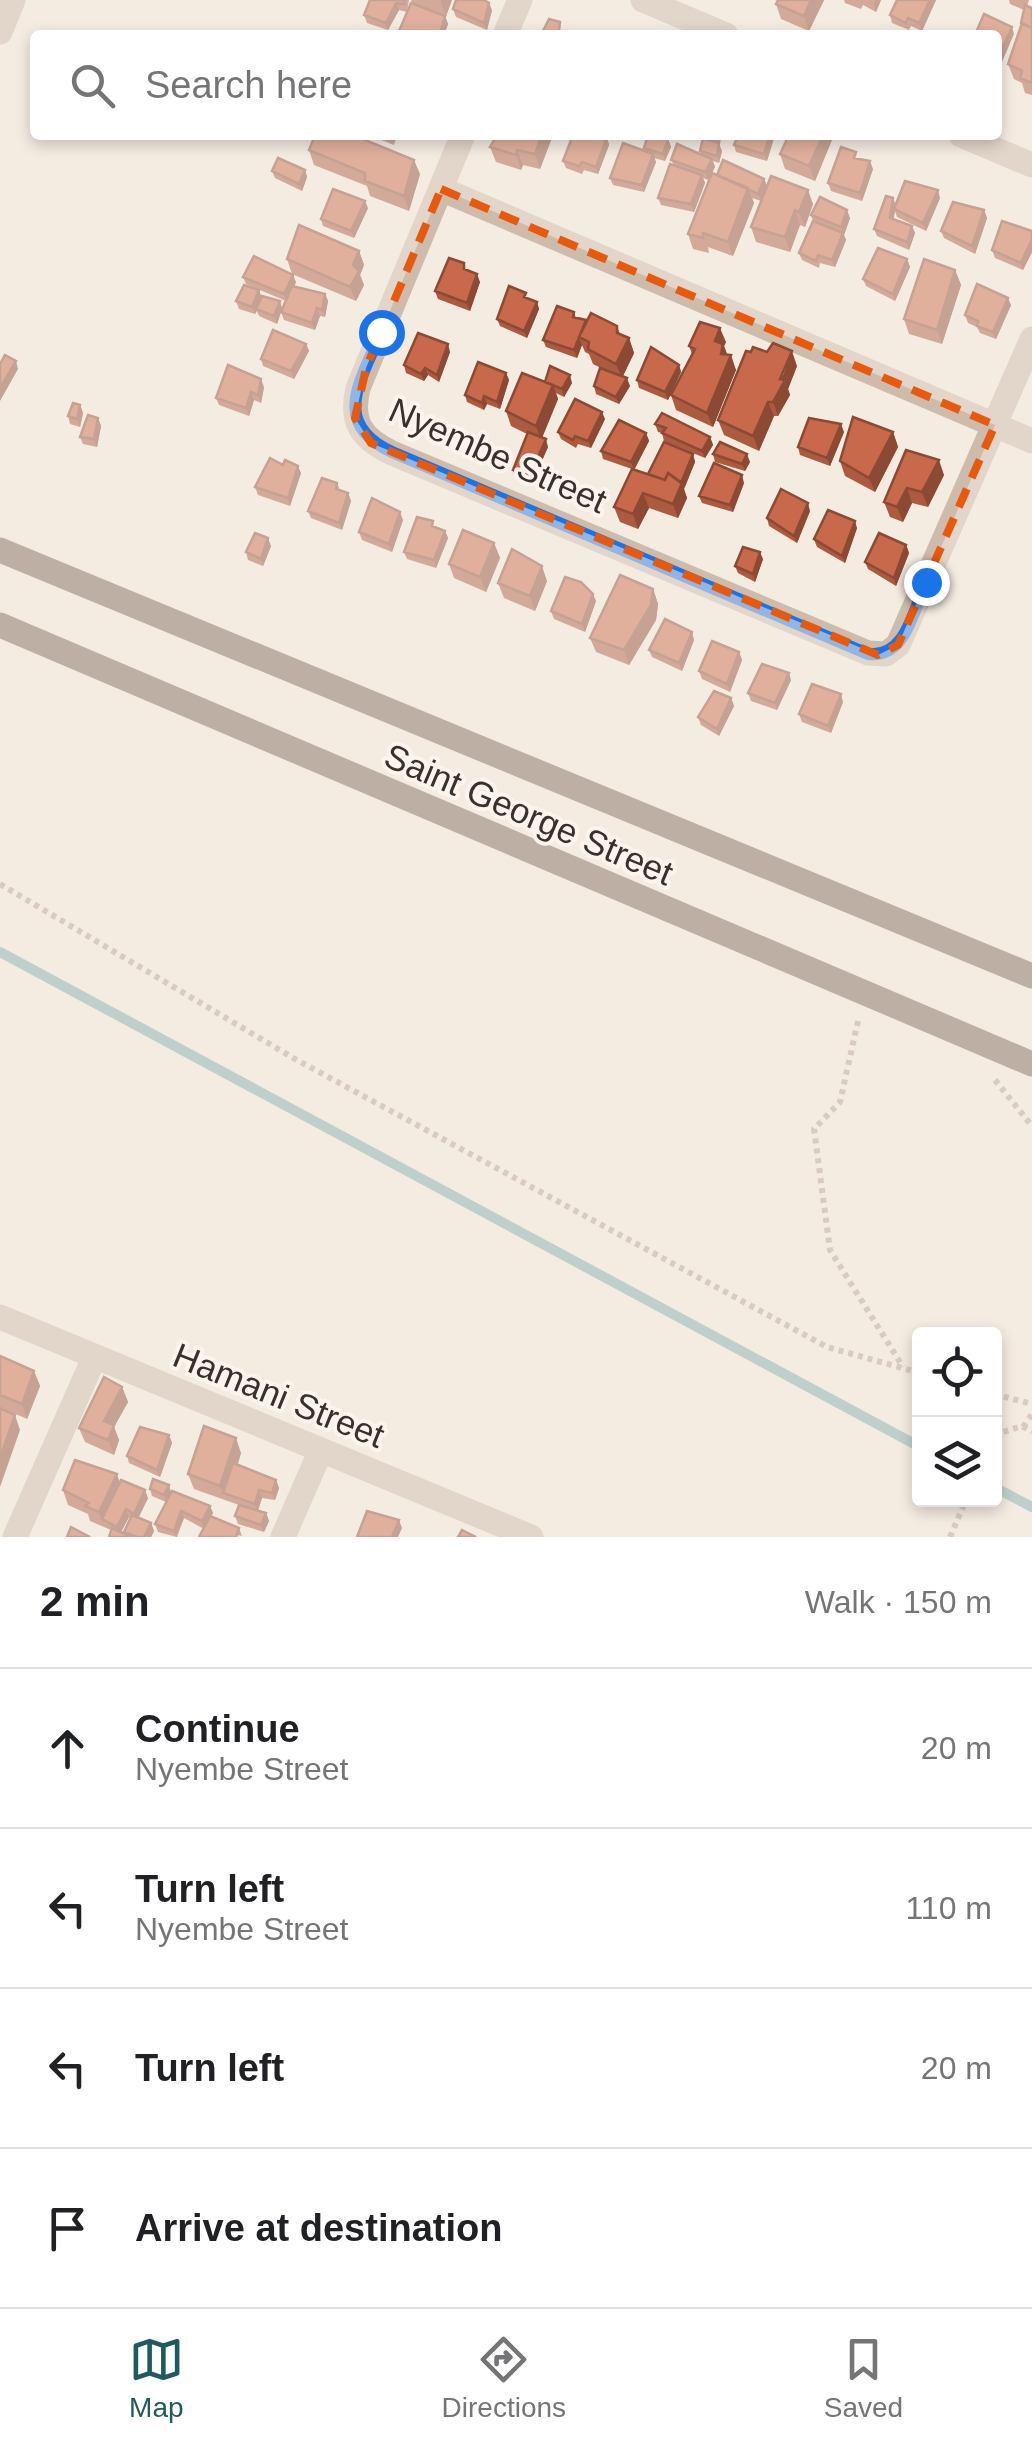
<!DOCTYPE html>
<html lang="en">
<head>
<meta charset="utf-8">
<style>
  body { margin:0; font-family:Arial,sans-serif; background:#f6f6f6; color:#202124 }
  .controls { position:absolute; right:30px; bottom:30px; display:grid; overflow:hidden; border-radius:10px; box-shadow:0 5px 15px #0003 }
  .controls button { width:90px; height:90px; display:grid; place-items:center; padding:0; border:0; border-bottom:2px solid #e0e0e0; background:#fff; color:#202124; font:50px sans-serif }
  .stop { position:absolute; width:30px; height:30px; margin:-22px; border:8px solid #1a73e8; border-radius:50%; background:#fff }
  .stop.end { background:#1a73e8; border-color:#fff; box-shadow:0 2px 10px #0008 }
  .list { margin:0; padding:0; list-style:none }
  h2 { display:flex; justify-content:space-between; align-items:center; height:130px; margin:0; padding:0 40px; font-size:42px }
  h2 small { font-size:32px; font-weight:400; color:#757577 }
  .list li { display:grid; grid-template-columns:65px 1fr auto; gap:30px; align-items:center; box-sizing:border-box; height:160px; padding:0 40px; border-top:2px solid #e0e0e0 }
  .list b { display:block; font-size:38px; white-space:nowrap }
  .list p { margin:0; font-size:32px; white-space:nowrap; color:#757577 }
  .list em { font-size:32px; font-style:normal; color:#757577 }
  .icon { flex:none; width:55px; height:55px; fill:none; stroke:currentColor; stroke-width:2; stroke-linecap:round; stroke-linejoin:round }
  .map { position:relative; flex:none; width:1032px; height:1537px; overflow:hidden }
  .search { position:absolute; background:#fff; box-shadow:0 5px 15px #0003; left:30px; right:30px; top:30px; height:110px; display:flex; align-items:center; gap:25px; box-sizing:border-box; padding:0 35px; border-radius:10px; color:#757577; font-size:38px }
  .sheet { height:770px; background:#fff }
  nav { display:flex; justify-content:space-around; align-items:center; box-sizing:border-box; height:140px; border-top:2px solid #e0e0e0; background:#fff; font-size:28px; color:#757577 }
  nav a { display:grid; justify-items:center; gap:5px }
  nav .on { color:#1f5a5e }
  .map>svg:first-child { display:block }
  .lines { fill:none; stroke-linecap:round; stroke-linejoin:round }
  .stream { stroke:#7fb0b2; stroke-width:10 }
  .path { stroke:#b9a596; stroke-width:6; stroke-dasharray:5 5; stroke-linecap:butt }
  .minor { stroke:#cdbbac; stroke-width:25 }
  .major { stroke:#7d675c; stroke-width:25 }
  .wall { fill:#ac5a40; fill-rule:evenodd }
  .shaded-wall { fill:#8c4a34 }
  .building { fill:#c8694b; stroke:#8c4a34; stroke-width:2.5 }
  .route { stroke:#1a73e8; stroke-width:12 }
  .marked { fill:none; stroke:#e8590c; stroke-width:8; stroke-dasharray:20 12; stroke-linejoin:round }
  .labels { text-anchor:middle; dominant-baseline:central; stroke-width:8; stroke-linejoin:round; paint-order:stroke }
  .street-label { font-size:35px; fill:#3b302b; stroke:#fbf5ee }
</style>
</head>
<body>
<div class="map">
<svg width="1032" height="1537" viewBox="0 0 1032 1537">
  <rect width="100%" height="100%" fill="#f4ebe1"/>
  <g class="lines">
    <path class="stream" d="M0,952L920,1447
      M994,1487L1032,1507"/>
    <path class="path" d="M0,884L295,1059L827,1347L920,1373
      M858,1021L840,1102L814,1129L830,1250L903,1367
      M995,1080L1032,1126
      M994,1394L1032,1404
      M1023,1427L1032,1414
      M994,1435L1022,1426L1032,1432
      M950,1537L966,1500"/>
    <path class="minor" d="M643,0L726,35
      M0,32L13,0
      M505,35L520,0
      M463,135L358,388C350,422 361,438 392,453L868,653L886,654L898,645L1032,339
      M961,135L1032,165
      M441,189L1032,441
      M0,1317L531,1537
      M15,1537L94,1358
      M283,1537L321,1450"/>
    <path class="major" d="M0,550L1032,976
      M0,625L1032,1064"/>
  </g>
  <path class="wall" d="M370,0H409L407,12L399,10L388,30L367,23L364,15Z
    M411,0H452L446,16L442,15L445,16L448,24L444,35H400L399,31L413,4Z
    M778,0H824L809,31L781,19L776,4Z
    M844,0H881L876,12L863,5L861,9L845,3Z
    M897,0H936L922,31L911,26L909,30L892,23L890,15Z
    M1009,0H1029L1027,6L1032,8V95L1025,93L1022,83L1014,79L1008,64L1022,24L1024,10L1010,4Z
    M453,9L492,10L487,30L456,17Z
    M355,135L420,174L409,211L370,196L367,186L314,165L309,150Z
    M368,135H397L394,145Z
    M553,135L540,169L523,165L521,170L496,162L490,147L493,142L491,136Z
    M573,135H607L606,137L609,145L598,174L584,170L582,174L566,168L563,161Z
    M691,135H723L719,144L722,151L719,163L713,161L715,167L708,180L703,178L705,183L694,212L661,205L658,198L674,165L671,160L702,155L700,151L703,139Z
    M738,135H775L767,161L736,152L734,145Z
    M834,135L815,181L785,169L780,154Z
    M668,139L671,147L665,161L654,158L656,162L644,192L613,185L610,178L645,151L644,148Z
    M858,159L873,169L862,201L831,191L828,183Z
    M305,170L307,177L302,191L275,178L272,171Z
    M764,179L767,186L813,204L805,227L800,225L790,252L756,242L751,227L761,201L752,198L754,203L733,256L708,247L709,253L693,249L688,234Z
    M940,198L926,231L897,217L895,211L893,220L912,226L915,233L909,250L877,236L874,229L895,206Z
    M368,208L354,238L323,226L321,219Z
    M984,210L987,218L975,254L944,238L941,231Z
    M811,215L850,218L844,235L846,240L835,267L820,263L819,268L802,260L799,253L813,221Z
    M1032,231V252L1023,270L995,258L992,250Z
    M359,251L364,265L360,275L364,285L356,301L292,274L287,259Z
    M907,259L910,267L895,301L866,286L863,279Z
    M467,270L480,282L470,311L438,299L435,291Z
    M955,270L961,285L942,344L909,334L904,319Z
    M243,277L296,282L294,287L325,294L328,301L325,317L320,316L315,330L284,320L281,312L286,301L246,284Z
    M261,297L280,301L282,309L277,324L259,316L257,311L255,314L239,309L236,301Z
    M537,302L539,309L527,338L500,326L497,319Z
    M1011,305L996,339L980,333L977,327L968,323L965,315Z
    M574,312L576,318L617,326L620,334L629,338L634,353L623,376L630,386L619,404L596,394L594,386L603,369L593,364L589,354L585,352L582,345L577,358L546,347L543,340Z
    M726,342L724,346L727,355L736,370L713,427L676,410L671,395L692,354L689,346Z
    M306,344L309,351L294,379L263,366L261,359Z
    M450,352L439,382L428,375L424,381L406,373L404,365Z
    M679,365L681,372L668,400L639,388L637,380Z
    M797,366L788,389L790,395L778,416H774L759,451L724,435L718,420Z
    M506,373L509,380L500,409L487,404L484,410L467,402L465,395Z
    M545,382L572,383L564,397L556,393L558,399L542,438L548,447L532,483L516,478L513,470L527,434L511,426L506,411Z
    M264,387L261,403L254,400L249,416L219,405L216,398Z
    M80,405L83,413L80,427L70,424L68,416Z
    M98,418L101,426L97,447L83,444L80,437Z
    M605,419L591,448L578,444L576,448L561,439L558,432Z
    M655,424L710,437L713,445L705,458L664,441L662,433L658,432Z
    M844,432L830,466L800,455L798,447Z
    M893,432L898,447L875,492L845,476L840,461Z
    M646,433L649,441L634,470L648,475L693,454L695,462L684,489L687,498L678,518L649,508L638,529L620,522L614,507L632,469L603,459L601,451Z
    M906,450L944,475L928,507L912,503L903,522L890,517L884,502Z
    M713,454L750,462L745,471L715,462Z
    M283,465L301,473L290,506L258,495L255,487Z
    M337,483L340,490L348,493L351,501L342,530L311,518L308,511Z
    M744,483L733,512L702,503L699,496Z
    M810,511L797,543L769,526L767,518Z
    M403,520L392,552L362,540L359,532Z
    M435,527L445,531L448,538L436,568L407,559L404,552Z
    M857,528L845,563L817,547L814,539Z
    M494,543L500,558L486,592L454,578L449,564Z
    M906,545L909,553L896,586L868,569L865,562Z
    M271,546L263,566L248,560L246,552Z
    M763,559L755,582L738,573L735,566Z
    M547,581L535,611L504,598L498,583Z
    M653,589L658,604L656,620L629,665L596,652L590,638Z
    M596,601L585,632L554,619L551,611Z
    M694,640L682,671L652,657L649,650Z
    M739,652L742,660L730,692L702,679L699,671Z
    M791,680L777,710L751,701L748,693Z
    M731,698L734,706L719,736L701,725L698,717Z
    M843,702L831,733L802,722L799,714Z
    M0,1356L34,1371L40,1386L27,1419L0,1407Z
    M122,1387L128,1402L114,1427L119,1440L114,1455L85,1442L79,1428Z
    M169,1435L172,1443L160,1477L129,1463L127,1456Z
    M241,1453L238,1464L276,1480L279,1488L275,1500L262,1498L258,1511L266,1513L269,1521L264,1532L238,1524L235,1516L239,1505L194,1489L188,1474Z
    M120,1482L148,1498L138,1518L151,1523L154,1531L151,1537H109L111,1530L90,1521L88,1514L68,1505L63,1490ZM129,1517L131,1518L124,1532L125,1534L121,1532Z
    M169,1485L171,1492L210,1506L213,1513L211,1516L239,1528L242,1536L204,1529L184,1518L177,1537L158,1532L155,1524L166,1502L152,1496L150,1489Z"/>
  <path class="shaded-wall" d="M441,0H452L446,16L441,2Z
    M811,0H824L809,31L804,16Z
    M876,0H881L876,12L874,4Z
    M930,0H936L922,31L919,23Z
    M396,3L399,10L388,30L386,23Z
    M489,3L492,10L487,30L484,23Z
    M445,16L448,24L444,35H440Z
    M1012,27L1014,34L999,69L997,59Z
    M542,135H553L540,169L535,154Z
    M717,135H723L719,144L722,151L719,163L717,156L719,144Z
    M770,135H775L767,161L764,154Z
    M823,135H834L815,181L809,166Z
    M607,137L609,145L598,174L596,167Z
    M668,139L671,147L665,161L663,154Z
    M517,150L523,165L521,170L516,155Z
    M653,154L656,162L644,192L642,185Z
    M712,159L715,167L708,180L705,172Z
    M414,160L420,174L409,211L404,196Z
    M870,161L873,169L862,201L860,193Z
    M305,170L307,177L302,191L299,184Z
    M702,175L705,183L694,212L691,204Z
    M764,179L767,186L761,201L758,194Z
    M748,188L754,203L733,256L728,242Z
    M808,190L813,204L805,227L799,212Z
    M938,190L940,198L926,231L923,223Z
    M893,198L896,206L892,226L890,218Z
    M365,201L368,208L354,238L351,231Z
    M795,210L800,225L790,252L785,237Z
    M847,210L850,218L844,235L841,227Z
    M984,210L987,218L975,254L972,246Z
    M912,226L915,233L909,250L907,242Z
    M843,233L846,240L835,267L832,260Z
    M1032,239V252L1023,270L1021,263Z
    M359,251L364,265L360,275L364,285L356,301L350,287L353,265Z
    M907,259L910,267L895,301L893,294Z
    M955,270L961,285L942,344L937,330Z
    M477,274L480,282L470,311L467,303Z
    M293,275L296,282L287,302L284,294Z
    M259,290L262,298L255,314L252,307Z
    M325,294L328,301L325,317L322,310Z
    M1008,298L1011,305L996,339L993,332Z
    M280,301L282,309L277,324L274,316Z
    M537,302L539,309L527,338L524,331Z
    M317,308L320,316L315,330L312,323Z
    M720,328L726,342L724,346L729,359L731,355L736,370L713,427L707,413L715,341Z
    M579,338L582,345L577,358L574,350Z
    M629,338L634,353L622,378L616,364Z
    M306,344L309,351L294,379L291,371Z
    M448,344L450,352L439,382L437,375Z
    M792,351L797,366L788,389L790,395L778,416L773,402Z
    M16,361L18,369L0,401V388Z
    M679,365L681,372L668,400L665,392Z
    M425,368L428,375L424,381L421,374Z
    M506,373L509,380L500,409L497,402Z
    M570,375L572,383L564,397L562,389Z
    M627,378L630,386L619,404L616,397Z
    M261,379L264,387L261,403L258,395Z
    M553,385L558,399L541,440L536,426Z
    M251,392L254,400L249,416L246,408Z
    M484,396L487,404L484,410L482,403Z
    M768,402L774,416L759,451L753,436Z
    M80,405L83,413L80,427L77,419Z
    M602,412L605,419L591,448L588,441Z
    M98,418L101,426L97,447L94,439Z
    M841,424L844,432L830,466L827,458Z
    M893,432L898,447L875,492L869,478Z
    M646,433L649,441L634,470L631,462Z
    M710,437L713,445L705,458L702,451Z
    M546,439L548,447L532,483L530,475Z
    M693,454L695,462L684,489L687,498L678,518L673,504Z
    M747,454L750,462L745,471L742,464Z
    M939,460L944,475L928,507L922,492Z
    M298,466L301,473L290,506L288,498Z
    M742,475L744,483L733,512L730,505Z
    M907,488L912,503L903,522L897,507Z
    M348,493L351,501L342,530L339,523Z
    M643,493L649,508L638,529L633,514Z
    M808,503L810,511L797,543L794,536Z
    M400,512L403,520L392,552L389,544Z
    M855,521L857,528L845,563L842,556Z
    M445,531L448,538L436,568L434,560Z
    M268,538L271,546L263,566L261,559Z
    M494,543L500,558L486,592L480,577Z
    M906,545L909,553L896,586L894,578Z
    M760,552L763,559L755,582L753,574Z
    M542,566L547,581L535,611L530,596Z
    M653,589L658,604L656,620L629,665L624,650Z
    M593,594L596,601L585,632L582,624Z
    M692,632L694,640L682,671L679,663Z
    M739,652L742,660L730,692L727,684Z
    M789,673L791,680L777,710L775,703Z
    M841,694L843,702L831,733L828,726Z
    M731,698L734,706L719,736L717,729Z
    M34,1371L40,1386L27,1419L22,1404Z
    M122,1387L128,1402L114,1427L119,1440L114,1455L108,1440L104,1421Z
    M15,1415L20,1430L0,1487V1458Z
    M169,1435L172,1443L160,1477L157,1470Z
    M236,1438L241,1453L227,1494L223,1493L220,1486Z
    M117,1474L122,1489L102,1519L104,1527L99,1512Z
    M276,1480L279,1488L275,1500L272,1493Z
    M169,1485L171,1493L167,1503L164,1495Z
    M145,1490L148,1498L137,1521L134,1514Z
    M259,1490L262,1498L257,1512L255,1504Z
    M210,1506L213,1513L204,1529L202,1521Z
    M126,1509L129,1517L120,1534L117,1527Z
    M181,1511L184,1518L176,1537L174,1531Z
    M266,1513L269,1521L264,1532L261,1525Z
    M399,1520L402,1528L398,1537H392Z
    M151,1523L154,1531L151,1537H144Z"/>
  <path class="building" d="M370,0H405L404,4L396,3L386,23L364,15Z
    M456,0H484L489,3L484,23L453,9Z
    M778,0H811L804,16L776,4Z
    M897,0H930L919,23L908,18L906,23L890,15Z
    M411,3L445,16L440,34L435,32L434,35H410L399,31Z
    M1025,5L1032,8V28L1021,23Z
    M984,14L1012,27L997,59V35H975Z
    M549,19L560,22L559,31L572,35H541Z
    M1022,23L1032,28V83L1020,78L1022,71L1008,64Z
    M315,135H353L414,160L404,196L365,181V173L309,150Z
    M492,135H542L535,154L517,150L516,155L490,147L496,137L491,136Z
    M573,135H602L607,137L596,167L582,162L579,166L563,161Z
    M648,135L668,139L663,154L644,148Z
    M738,135H770L764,154L734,145Z
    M789,135H823L809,166L780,154Z
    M703,138L719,143L717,156L700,151Z
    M623,143L653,154L642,185L610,178Z
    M677,144L712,159L705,172L671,160Z
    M841,147L856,152L854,158L870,161L860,193L828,183Z
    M278,158L305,170L299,184L272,171Z
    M723,160L764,179L758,194L717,175Z
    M670,164L702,175L691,204L658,198Z
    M712,173L748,188L728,242L703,233V238L688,234Z
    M771,176L808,190L799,212L795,210L785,237L751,227Z
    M905,181L938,190L923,223L894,209Z
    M333,189L365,201L351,231L321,219Z
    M886,196L893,198L890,218L912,226L907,242L874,229Z
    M820,197L847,210L841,227L811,215Z
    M953,202L984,210L972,246L941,231Z
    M813,221L843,233L832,260L818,255L816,261L799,253Z
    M1002,221L1032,231V239L1021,263L992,250Z
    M299,225L359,251L353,265L359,271L350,287L287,259Z
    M878,248L907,259L893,294L863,279Z
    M254,256L293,275L284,294L243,277Z
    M449,258L464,263V269L477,274L467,303L435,291Z
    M924,259L955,270L937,330L904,319Z
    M977,284L1008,298L993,332L977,326L978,321L965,315Z
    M244,285L259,290L252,307L236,301Z
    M292,286L325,294L322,310L317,308L312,323L281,312Z
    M509,286L526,293L524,297L537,302L524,331L497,319Z
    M262,296L280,301L274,316L256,309Z
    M557,306L574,312L573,317L586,320L574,350L543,340Z
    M591,313L617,326V333L629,338L616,364L588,349L589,342L579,337Z
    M700,322L720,328L715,341L723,344L721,354L731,355L707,413L671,395L695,349L689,346Z
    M273,330L306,344L291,371L261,359Z
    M418,333L448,344L437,375L425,368L421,374L404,365Z
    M773,343L792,351L780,379L785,380L773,402H768L753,436L718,420L746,351L751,352L753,347L767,352Z
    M651,347L679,365L665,392L637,380Z
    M5,355L16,361L0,388V364Z
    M478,362L506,373L497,402L484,396L482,403L465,395Z
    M228,365L261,379L258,395L251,392L246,408L216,398Z
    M550,366L570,375L562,389L545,382Z
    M600,368L627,378L616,397L594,386Z
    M522,373L553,385L536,426L506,411Z
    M575,399L602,412L588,441L575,436L573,440L558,432Z
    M73,403L80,405L77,419L68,416Z
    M662,413L710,437L702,451L662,433L666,428L655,424Z
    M88,415L98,418L94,439L80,437Z
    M853,417L893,432L869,478L840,461Z
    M809,418L841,424L827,458L798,447Z
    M619,420L646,433L631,462L601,451Z
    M528,432L546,439L530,475L513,470Z
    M664,442L693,454L681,483L668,473L665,480L648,474Z
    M720,442L747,454L742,464L713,454Z
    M906,450L939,460L922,492L907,488L897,507L884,502Z
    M270,458L283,465L285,460L298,466L288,498L255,487Z
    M714,463L742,475L730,505L699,496Z
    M632,469L665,480L668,473L682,483L673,504L643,493L633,514L614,507Z
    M322,478L337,483L336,489L348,493L339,523L308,511Z
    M781,489L808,503L794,536L767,518Z
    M372,498L400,512L389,544L359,532Z
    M828,510L855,521L842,556L814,539Z
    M417,517L433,521L432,526L445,531L434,560L404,552Z
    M463,530L494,543L480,577L449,564Z
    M255,533L268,538L261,559L246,552Z
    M879,533L906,545L894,578L865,562Z
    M743,547L760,552L753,574L735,566Z
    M512,549L542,566L530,596L498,583Z
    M620,575L653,589L651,605L624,650L590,638Z
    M565,577L581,582L593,594L582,624L551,611Z
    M665,619L692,632L679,663L649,650Z
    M712,641L739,652L727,684L699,671Z
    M762,664L789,673L775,703L748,693Z
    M812,684L841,694L828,726L799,714Z
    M714,691L731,698L717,729L698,717Z
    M0,1356L34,1371L22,1404L0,1395Z
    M104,1377L122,1387L104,1421L114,1425L108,1440L79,1428Z
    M0,1408L15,1415L0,1458Z
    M204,1426L236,1438L220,1486L188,1474Z
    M140,1427L169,1435L157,1470L127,1456Z
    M75,1460L117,1474L99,1512L85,1506L89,1503L63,1490Z
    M233,1463L276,1480L272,1493L259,1490L255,1504L223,1493Z
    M153,1479L169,1485L164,1495L150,1489Z
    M121,1480L145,1490L134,1514L126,1509L117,1527L102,1519Z
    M172,1491L210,1506L202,1521L181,1511L174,1531L155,1524Z
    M239,1505L266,1513L261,1525L235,1516Z
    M367,1511L399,1520L392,1537H357Z
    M132,1515L151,1523L144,1537H137L124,1532Z
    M210,1516L239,1528L236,1537H199Z
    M71,1527L90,1537H67Z
    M112,1528L131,1537H109Z
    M462,1530L476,1537H458Z"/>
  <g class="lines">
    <path class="route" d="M381,332C361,381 330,423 392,452L868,654C906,658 913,611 926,582"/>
  </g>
  <path d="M0 0H1032V1537H0ZM441,189L995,425L898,645L878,655L371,443L355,418L366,368Z" fill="#f4ebe1" fill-opacity=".55" fill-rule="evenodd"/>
  <path class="marked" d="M441,189L995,425L898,645L878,655L371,443L355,418L366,368Z"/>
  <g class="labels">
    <g class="street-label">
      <text transform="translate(498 455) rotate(24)">Nyembe Street</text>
      <text transform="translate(529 814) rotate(23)">Saint George Street</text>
      <text transform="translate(279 1395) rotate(22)">Hamani Street</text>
    </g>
  </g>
</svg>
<div class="controls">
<button><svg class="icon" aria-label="locate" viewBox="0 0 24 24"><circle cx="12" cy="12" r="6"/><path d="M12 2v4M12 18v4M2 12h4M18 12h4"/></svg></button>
<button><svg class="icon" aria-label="layers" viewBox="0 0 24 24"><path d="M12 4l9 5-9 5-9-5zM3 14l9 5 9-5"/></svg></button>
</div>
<div class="stop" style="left:381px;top:332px"></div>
<div class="stop end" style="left:926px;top:582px"></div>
<div class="search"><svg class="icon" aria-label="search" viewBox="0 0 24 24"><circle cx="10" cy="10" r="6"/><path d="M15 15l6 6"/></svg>Search here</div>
</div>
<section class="sheet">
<h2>2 min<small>Walk · 150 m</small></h2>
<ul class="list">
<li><svg class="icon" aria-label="ahead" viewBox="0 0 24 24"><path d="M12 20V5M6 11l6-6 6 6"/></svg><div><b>Continue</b><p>Nyembe Street</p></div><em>20 m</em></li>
<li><svg class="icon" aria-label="left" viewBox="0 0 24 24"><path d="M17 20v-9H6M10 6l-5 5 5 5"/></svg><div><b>Turn left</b><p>Nyembe Street</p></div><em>110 m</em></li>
<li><svg class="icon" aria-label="left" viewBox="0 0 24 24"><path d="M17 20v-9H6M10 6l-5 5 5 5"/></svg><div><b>Turn left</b></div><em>20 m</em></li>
<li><svg class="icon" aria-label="arrive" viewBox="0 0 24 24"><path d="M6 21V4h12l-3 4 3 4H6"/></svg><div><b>Arrive at destination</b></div></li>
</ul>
</section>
<nav>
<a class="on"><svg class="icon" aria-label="map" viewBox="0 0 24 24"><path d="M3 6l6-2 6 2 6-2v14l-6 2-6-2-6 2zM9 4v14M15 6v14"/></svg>Map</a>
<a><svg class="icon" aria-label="directions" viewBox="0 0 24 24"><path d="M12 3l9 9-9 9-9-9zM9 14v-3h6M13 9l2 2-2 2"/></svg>Directions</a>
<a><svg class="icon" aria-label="saved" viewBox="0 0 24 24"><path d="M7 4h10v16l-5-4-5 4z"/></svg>Saved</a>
</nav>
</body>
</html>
